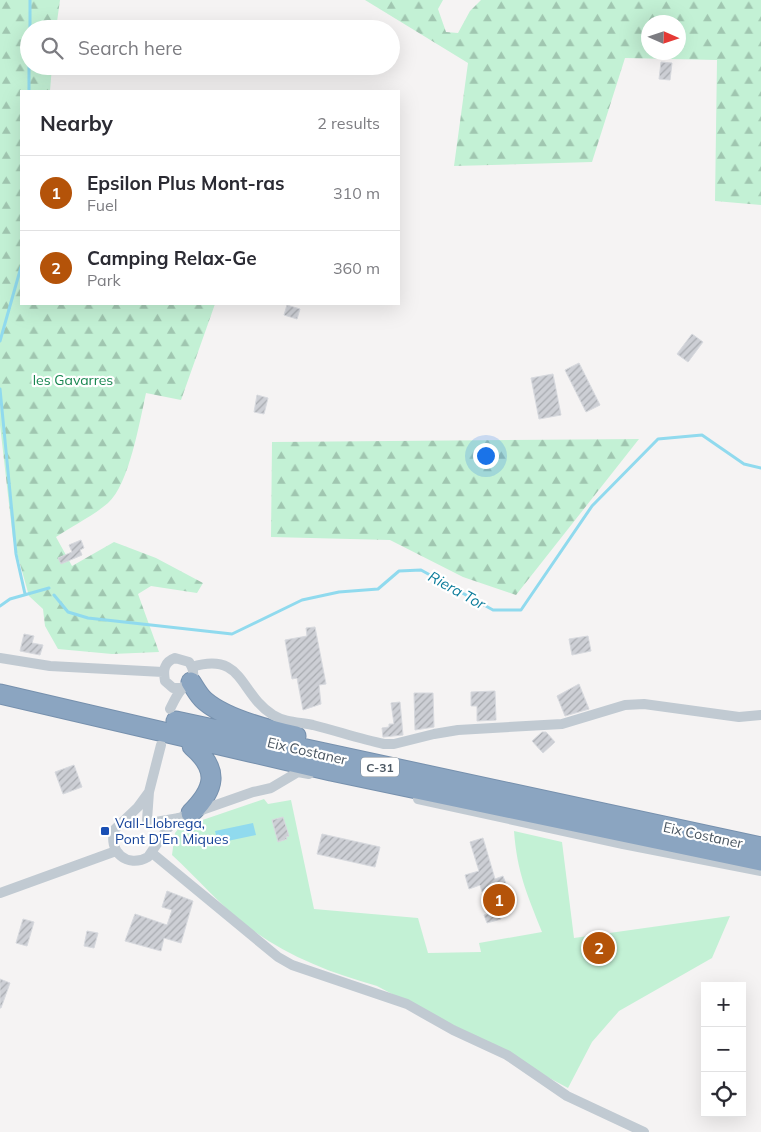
<!DOCTYPE html>
<html lang="en">
<head>
<meta charset="utf-8">
<style>
  body { margin:0; font-family:Mulish,sans-serif; background:#f2f2f3; color:#2b2b33 }
  .controls { position:absolute; right:15px; bottom:15px; display:grid; overflow:hidden; border-radius:0px; box-shadow:0 5px 20px #0002 }
  .controls button { width:45px; height:45px; display:grid; place-items:center; padding:0; border:0; border-bottom:1px solid #e1e1e2; background:#fff; color:#2b2b33; font:25px sans-serif }
  .compass { position:absolute; left:641px; top:15px; width:45px; height:45px; border-radius:50%; background:#fff; box-shadow:0 5px 20px #0002; rotate:93deg }
  .you { position:absolute; left:485px; top:455px; width:18px; height:18px; margin:-12px; border:4px solid #fff; border-radius:50%; background:#1a73e8; box-shadow:0 0 0 8px #1a73e833 }
  .badge { display:grid; place-items:center; width:32px; height:32px; border-radius:50%; background:#b45309; color:#fff; font-size:16px; font-weight:700 }
  .pin { position:absolute; translate:-50% -50%; border:2px solid #fff; box-shadow:0 1px 5px #0006 }
  .list { margin:0; padding:0; list-style:none }
  h2 { display:flex; justify-content:space-between; align-items:center; height:65px; margin:0; padding:0 20px; font-size:21px }
  h2 small { font-size:16px; font-weight:400; color:#7c7c81 }
  .list li { display:grid; grid-template-columns:32px 1fr auto; gap:15px; align-items:center; box-sizing:border-box; height:75px; padding:0 20px; border-top:1px solid #e1e1e2 }
  .list b { display:block; font-size:19px; white-space:nowrap }
  .list p { margin:0; font-size:16px; white-space:nowrap; color:#7c7c81 }
  .list em { font-size:16px; font-style:normal; color:#7c7c81 }
  .icon { flex:none; width:28px; height:28px; fill:none; stroke:currentColor; stroke-width:2; stroke-linecap:round; stroke-linejoin:round }
  .map { position:relative; flex:none; width:761px; height:1132px; overflow:hidden }
  .search { position:absolute; background:#fff; box-shadow:0 5px 20px #0002; left:20px; top:20px; width:380px; height:55px; display:flex; align-items:center; gap:12px; box-sizing:border-box; padding:0 18px; border-radius:28px; color:#7c7c81; font-size:19px }
  .panel { position:absolute; background:#fff; box-shadow:0 5px 20px #0002; left:20px; top:90px; width:380px; height:215px; border-radius:0px }
  .map>svg:first-child { display:block }
  .green { fill:#c3f1d5 }
  .forest { fill:url(#forest-firs); fill-rule:evenodd }
  .water { fill:#90daee }
  .lines { fill:none; stroke-linecap:round; stroke-linejoin:round }
  .stream { stroke:#90daee; stroke-width:3 }
  .building { fill:url(#building-hatch); stroke:#d7d9de }
  .motorway-casing { stroke:#7690ad; stroke-width:21 }
  .minor { stroke:#c1cad2; stroke-width:10 }
  .motorway { stroke:#8ba5c1; stroke-width:19 }
  .transit-dot { fill:#1a4fb4; stroke:#fff; stroke-width:2 }
  .labels { text-anchor:middle; dominant-baseline:central; stroke-width:4.5; stroke-linejoin:round; paint-order:stroke }
  .shield { fill:#fff; stroke:#808990; stroke-width:1 }
  .shield-label { font-size:12px; font-weight:bold; fill:#4a5661 }
  .park-label { font-size:14px; fill:#17864f; stroke:#fff }
  .street-label { font-size:14px; fill:#4a5661; stroke:#fff }
  .transit-label { font-size:14px; fill:#164399; stroke:#fff; text-anchor:start }
  .water-label { font-size:15px; font-style:italic; fill:#0c7c9b; stroke:#fff }
</style>
</head>
<body>
<div class="map">
<svg width="761" height="1132" viewBox="0 0 761 1132">
  <defs>
    <pattern id="forest-firs" width="22" height="20" patternUnits="userSpaceOnUse" patternTransform="scale(1.25)"><rect width="22" height="20" fill="#c3f1d5"/><path d="M5 1l3.5 6h-7zM16 11l3.5 6h-7z" fill="#a0c6b0"/></pattern>
    <pattern id="building-hatch" width="6" height="6" patternUnits="userSpaceOnUse" patternTransform="scale(1.25)"><rect width="6" height="6" fill="#cdcfd5"/><path d="M-1 1l2-2M0 6l6-6M5 7l2-2" fill="none" stroke="#a8abb0"/></pattern>
  </defs>
  <rect width="100%" height="100%" fill="#f5f3f3"/>
  <path class="green" d="M264,799L268,804L291,800L314,909L418,918L428,953L481,952L479,943L542,932C527,894 517,872 514,831L562,842L574,938L730,916L712,958L619,1011L592,1042L568,1088L377,986C330,973 287,956 248,927C221,906 197,878 172,855L175,833L179,828Z"/>
  <path class="forest" d="M0,0H60L56,29H29V66H52L50,91H21V304H215L181,400L146,393C140,420 129,485 108,503C93,516 72,526 56,537L72,566L114,542L156,558L203,583L197,593L151,586L138,594L159,652L112,654L58,649L45,626L43,609L29,596L13,539L0,425Z
    M365,0H443L438,9L446,32L458,33L470,11L481,0H761V205L715,201L717,60L625,58L592,162L454,166L468,63ZM678,22V52H648V22Z
    M639,439L516,595L463,577L390,540L271,537L272,442Z"/>
  <path class="water" d="M253,823L256,835L218,843L215,831Z"/>
  <g class="lines">
    <path class="stream" d="M30,29V0
      M29,91V66
      M0,341L21,267
      M0,389L16,554L25,594
      M54,595L68,612L88,618L232,634L302,600L339,592L378,589L399,571L421,570L493,610H521L592,506L658,439L702,435L744,464L761,468
      M0,606L10,599L49,588"/>
  </g>
  <path class="building" d="M661,62L672,63L670,80L659,79Z
    M287,305L300,309L297,319L284,315Z
    M692,334L703,342L688,362L677,354Z
    M579,363L600,405L586,412L565,370Z
    M553,374L561,415L539,419L531,378Z
    M257,395L268,398L264,414L254,412Z
    M81,540L84,548L80,550L82,555L61,564L58,558L72,552L69,545Z
    M315,627L326,684L319,685L321,704L303,710L297,678L292,679L285,640L307,636L306,628Z
    M24,634L34,636L32,643L43,645L40,655L20,651Z
    M588,636L591,651L572,655L569,639Z
    M579,684L589,709L565,716L557,696Z
    M495,691L496,720L477,721V706H471V692Z
    M414,693H433L434,727L415,730Z
    M400,702L403,735L383,737L382,728L389,727V724H394L391,703Z
    M542,732H546L555,742L543,753L532,741Z
    M74,765L82,787L63,794L55,772Z
    M283,817L289,836L286,837L287,839L278,842L272,820Z
    M322,834L380,847L375,867L317,854Z
    M483,838L495,879L503,876L506,884L482,892L480,885L469,889L465,875L479,871L470,842Z
    M167,891L193,901L181,943L164,938L161,951L125,941L135,914L167,925L172,910L162,907Z
    M499,911L501,919L487,923L484,915Z
    M23,919L34,922L27,946L16,943Z
    M87,931L98,933L94,948L84,946Z
    M0,979L10,983L1,1008H0Z"/>
  <g class="lines">
    <defs>
      <path id="motorway" d="M191,682C195,688 199,696 205,701C226,719 269,730 296,736
        M0,694L331,771L761,861
        M176,721L761,847
        M191,813C215,789 220,770 192,746"/>
    </defs>
    <use href="#motorway" class="motorway-casing"/>
    <path class="minor" d="M0,658L50,666L163,672
      M192,667C244,651 239,694 273,715C286,723 299,722 313,725C337,731 360,739 384,744H394L434,734L458,730L562,724L625,705L644,704L739,717L761,715
      M170,709C173,703 176,696 181,690C189,681 199,677 189,662L175,658C164,662 163,670 165,681L173,688H183
      M149,792L138,807L115,829C107,851 127,869 148,857L167,829L178,818
      M418,799L623,844L761,871
      M147,820L149,792L161,745
      M150,823L179,818L253,792L271,788L298,772L309,774
      M152,853L278,957L292,965L407,1004L453,1030L507,1055L567,1096L644,1132
      M0,893L116,851"/>
    <use href="#motorway" class="motorway"/>
  </g>
  <rect class="transit-dot" x="100" y="826" width="10" height="10" rx="2.5"/>
  <g class="labels">
    <rect class="shield" x="361" y="757.5" width="38" height="19" rx="4"/>
    <g class="shield-label">
      <text x="380" y="767">C-31</text>
    </g>
    <g class="park-label">
      <text x="73" y="380">les Gavarres</text>
    </g>
    <g class="street-label">
      <text transform="translate(307 751) rotate(13)">Eix Costaner</text>
      <text transform="translate(703 835) rotate(12)">Eix Costaner</text>
    </g>
    <g class="transit-label">
      <text x="115" y="823">Vall-Llobrega,<tspan x="115" dy="16">Pont D'En Miques</tspan></text>
    </g>
    <g class="water-label">
      <text transform="translate(457 590) rotate(29)">Riera Tor</text>
    </g>
  </g>
</svg>
<div class="controls">
<button>+</button>
<button>−</button>
<button><svg class="icon" aria-label="locate" viewBox="0 0 24 24"><circle cx="12" cy="12" r="6"/><path d="M12 2v4M12 18v4M2 12h4M18 12h4"/></svg></button>
</div>
<svg class="compass" viewBox="-18 -18 36 36"><path d="M0-13l5 13h-10z" fill="#e53935"/><path d="M0 13l5-13h-10z" fill="#7c7c81"/></svg>
<div class="you"></div>
<div class="pin badge" style="left:499px;top:900px">1</div>
<div class="pin badge" style="left:599px;top:948px">2</div>
<div class="search"><svg class="icon" aria-label="search" viewBox="0 0 24 24"><circle cx="10" cy="10" r="6"/><path d="M15 15l6 6"/></svg>Search here</div>
<section class="panel">
<h2>Nearby<small>2 results</small></h2>
<ul class="list">
<li><span class="badge">1</span><div><b>Epsilon Plus Mont-ras</b><p>Fuel</p></div><em>310 m</em></li>
<li><span class="badge">2</span><div><b>Camping Relax-Ge</b><p>Park</p></div><em>360 m</em></li>
</ul>
</section>
</div>
</body>
</html>
